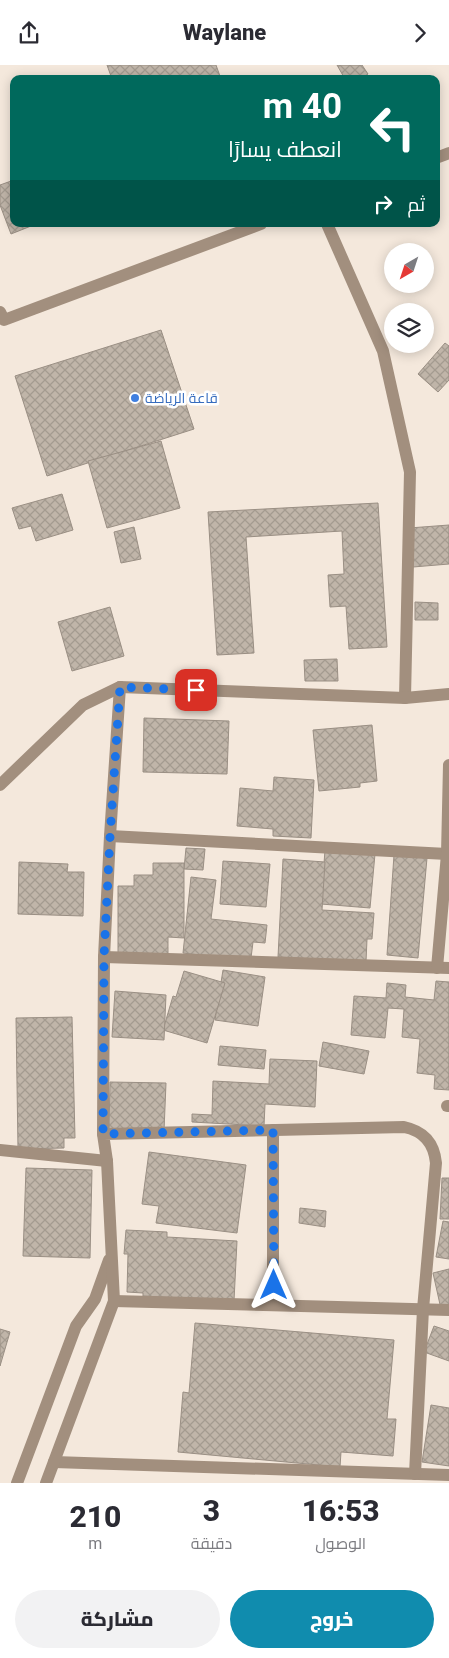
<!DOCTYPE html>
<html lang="ar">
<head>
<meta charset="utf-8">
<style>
	body { margin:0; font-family:Roboto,Cairo,sans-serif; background:#f2f2f3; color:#2b2b33; direction:rtl; height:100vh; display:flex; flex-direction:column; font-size:19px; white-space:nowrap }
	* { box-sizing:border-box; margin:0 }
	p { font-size:16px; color:#7c7c81 }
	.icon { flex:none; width:28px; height:28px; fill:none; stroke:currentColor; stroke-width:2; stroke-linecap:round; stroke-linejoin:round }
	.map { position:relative; height:1418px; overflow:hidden; direction:ltr }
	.sheet { display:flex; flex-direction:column; background:#fff; flex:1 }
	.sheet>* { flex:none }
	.banner { position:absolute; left:10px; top:10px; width:430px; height:152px; border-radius:10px; box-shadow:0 2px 12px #0003; direction:rtl; background:#00695c; color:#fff; overflow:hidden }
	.needle { width:32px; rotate:219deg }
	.tools { position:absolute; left:384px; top:178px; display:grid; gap:10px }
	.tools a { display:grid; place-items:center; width:50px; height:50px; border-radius:50%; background:#fff; box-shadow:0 2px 12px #0003; font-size:25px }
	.pin { position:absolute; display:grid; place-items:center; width:42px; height:42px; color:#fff; margin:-21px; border-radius:10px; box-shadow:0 2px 8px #0006 }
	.me { position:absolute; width:55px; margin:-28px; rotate:0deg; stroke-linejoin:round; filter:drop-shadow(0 0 4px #0008) }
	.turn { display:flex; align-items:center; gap:18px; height:105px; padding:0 15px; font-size:22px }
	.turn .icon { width:65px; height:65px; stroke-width:2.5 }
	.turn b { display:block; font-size:35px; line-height:42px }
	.then { display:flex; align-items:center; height:48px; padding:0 15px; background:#0003; gap:10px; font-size:19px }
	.eta { display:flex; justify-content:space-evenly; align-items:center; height:85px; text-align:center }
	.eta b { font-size:30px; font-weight:800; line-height:35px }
	.cta { display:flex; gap:10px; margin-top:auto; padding:10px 15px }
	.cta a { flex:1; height:58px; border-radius:30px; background:#108cae; color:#fff; font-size:20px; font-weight:800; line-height:58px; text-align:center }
	.cta a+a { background:#f2f2f3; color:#2b2b33 }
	header { display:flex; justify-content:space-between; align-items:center; height:65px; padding:0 15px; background:#fff; font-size:22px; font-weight:800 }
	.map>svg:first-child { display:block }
</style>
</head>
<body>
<header><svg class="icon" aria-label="forward" viewBox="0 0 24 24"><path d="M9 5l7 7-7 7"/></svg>Waylane<svg class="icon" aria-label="share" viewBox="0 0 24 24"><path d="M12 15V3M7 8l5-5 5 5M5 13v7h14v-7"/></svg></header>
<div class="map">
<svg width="449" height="1418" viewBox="0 0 449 1418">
	<defs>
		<pattern id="building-cross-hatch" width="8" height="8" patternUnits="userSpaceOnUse" patternTransform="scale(1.25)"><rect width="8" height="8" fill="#c0b5a9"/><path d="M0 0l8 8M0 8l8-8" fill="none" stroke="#a49b90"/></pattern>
	</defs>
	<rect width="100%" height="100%" fill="#f4e8dc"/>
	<g fill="url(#building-cross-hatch)" stroke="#9a8f84">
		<polygon points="107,0 216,0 221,14 112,14"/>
		<polygon points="337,0 362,0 368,9 360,14 345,14"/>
		<polygon points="14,115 14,159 36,159 11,169 0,140 0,120"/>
		<polygon points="161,265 194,364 47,411 15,311"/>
		<polygon points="445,278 449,281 449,315 438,327 418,309"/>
		<polygon points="161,376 180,443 107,463 88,396"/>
		<polygon points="62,429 73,465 36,476 31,461 19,464 12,443"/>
		<polygon points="378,438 387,582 349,584 346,541 330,542 328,510 344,509 342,466 246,472 254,588 217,590 208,447"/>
		<polygon points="449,460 449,499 413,502 409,463"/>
		<polygon points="134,462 141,494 121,498 114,467"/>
		<polygon points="415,537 438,538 438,555 415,555"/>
		<polygon points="110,542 124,591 72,606 58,557"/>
		<polygon points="337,594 338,616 305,616 304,595"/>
		<polygon points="144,653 229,656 227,709 143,707"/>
		<polygon points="372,660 377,716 360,718 360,722 319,726 313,665"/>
		<polygon points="274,712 314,715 311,773 273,771 273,764 237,761 240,723 273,726"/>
		<polygon points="186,783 205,784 203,805 184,804"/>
		<polygon points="325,785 375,789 370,843 321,839"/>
		<polygon points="394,790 427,793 418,893 387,890"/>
		<polygon points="283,794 325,797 322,845 374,848 372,874 367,874 366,897 278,892"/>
		<polygon points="223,796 270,799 266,842 220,839"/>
		<polygon points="19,797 68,799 67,807 84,807 83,851 18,849"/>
		<polygon points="153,798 184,798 184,873 168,872 168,890 118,889 118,821 134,821 134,810 153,810"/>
		<polygon points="191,812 216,815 211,854 267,860 265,878 253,877 251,893 224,893 183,888"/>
		<polygon points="223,905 265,912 258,961 215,955"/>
		<polygon points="184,906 225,918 207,978 163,965 173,931 176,932"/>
		<polygon points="436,916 449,917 449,1025 434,1024 435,1010 417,1008 420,974 402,972 404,944 388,943 385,973 351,970 354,931 386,933 387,918 406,920 405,932 434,935"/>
		<polygon points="115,926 166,930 164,975 112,972"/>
		<polygon points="72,952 75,1073 64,1073 64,1083 18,1084 16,953"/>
		<polygon points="323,977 369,986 364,1009 319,1001"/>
		<polygon points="220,981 266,985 264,1004 218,1000"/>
		<polygon points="270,994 317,996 315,1042 265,1039 264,1061 192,1057 192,1049 212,1050 213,1016 269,1019"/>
		<polygon points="110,1017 166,1018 164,1066 109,1064"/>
		<polygon points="149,1087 246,1100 237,1168 156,1158 159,1141 142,1139"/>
		<polygon points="26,1103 92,1105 90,1193 23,1191"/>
		<polygon points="442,1113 449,1113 449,1154 440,1154"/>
		<polygon points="300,1143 326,1146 325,1162 299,1158"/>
		<polygon points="443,1156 449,1157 449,1194 436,1192"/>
		<polygon points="126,1165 167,1167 167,1172 237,1176 234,1236 143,1231 143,1228 127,1227 128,1189 124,1189"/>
		<polygon points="449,1204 449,1242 441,1244 433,1208"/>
		<polygon points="195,1258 394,1275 387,1354 396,1354 393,1391 341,1387 340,1402 178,1387 183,1327 189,1328"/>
		<polygon points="434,1261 449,1266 449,1296 424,1287"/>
		<polygon points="0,1264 10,1267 0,1301"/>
		<polygon points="431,1340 449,1343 449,1401 422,1397"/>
	</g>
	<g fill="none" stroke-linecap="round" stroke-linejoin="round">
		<g stroke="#a28f7e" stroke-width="12">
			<polyline points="436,93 449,88"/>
			<polyline points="327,159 383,286 410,407 405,633"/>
			<polyline points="0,247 4,255 261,159"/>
			<polyline points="0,720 83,640 120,622 405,633 449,629"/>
			<polyline points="110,771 447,789"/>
			<polyline points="104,892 449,903"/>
			<polyline points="437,903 447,789 449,700"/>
			<polyline points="447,1041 449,1041"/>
			<polyline points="273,1065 273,1240"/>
			<polyline points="103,1069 104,892 110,771 120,622"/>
			<polyline points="0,1085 107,1096"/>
			<polyline points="114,1236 449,1245"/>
			<polyline points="54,1397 449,1410"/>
			<polyline points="17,1418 76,1261 95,1234 109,1195"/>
			<path d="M46,1418L114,1236L107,1096L103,1069L404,1062C423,1066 434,1077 436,1098L423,1244L415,1409"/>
		</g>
	</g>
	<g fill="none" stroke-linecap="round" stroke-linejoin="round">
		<polyline stroke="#1a73e8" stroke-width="9" stroke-dasharray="0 16.2" points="196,625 120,622 110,772 104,892 103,1069 273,1065 274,1220"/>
	</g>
	<circle fill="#3f7fe0" stroke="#fff" stroke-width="2" cx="135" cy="333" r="5"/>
	<g text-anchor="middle" stroke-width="5" stroke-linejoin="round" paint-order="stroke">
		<g font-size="14" fill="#366cbe" stroke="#fff" text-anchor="start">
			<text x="145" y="338">قاعة الرياضة</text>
		</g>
	</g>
</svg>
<div class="tools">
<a><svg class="needle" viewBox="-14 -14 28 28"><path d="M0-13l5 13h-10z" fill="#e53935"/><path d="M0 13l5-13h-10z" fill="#7c7c81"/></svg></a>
<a><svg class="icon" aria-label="layers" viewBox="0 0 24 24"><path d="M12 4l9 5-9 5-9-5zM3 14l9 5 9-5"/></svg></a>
</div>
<div class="pin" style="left:196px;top:625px;background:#d93025"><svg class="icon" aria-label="arrive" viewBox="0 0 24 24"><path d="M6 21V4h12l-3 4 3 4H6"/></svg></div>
<svg class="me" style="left:274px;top:1220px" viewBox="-20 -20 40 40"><path d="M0-17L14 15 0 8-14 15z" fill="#1a73e8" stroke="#fff" stroke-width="4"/></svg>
<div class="banner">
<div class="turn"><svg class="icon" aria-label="left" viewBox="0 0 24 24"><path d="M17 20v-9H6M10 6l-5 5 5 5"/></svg><div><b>40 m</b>انعطف يسارًا</div></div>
<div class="then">ثم<svg class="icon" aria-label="right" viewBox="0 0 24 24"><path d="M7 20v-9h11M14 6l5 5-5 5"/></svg></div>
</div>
</div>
<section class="sheet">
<div class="eta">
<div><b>16:53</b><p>الوصول</p></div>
<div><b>3</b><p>دقيقة</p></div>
<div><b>210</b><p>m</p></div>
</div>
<div class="cta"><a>خروج</a><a>مشاركة</a></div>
</section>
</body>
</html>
